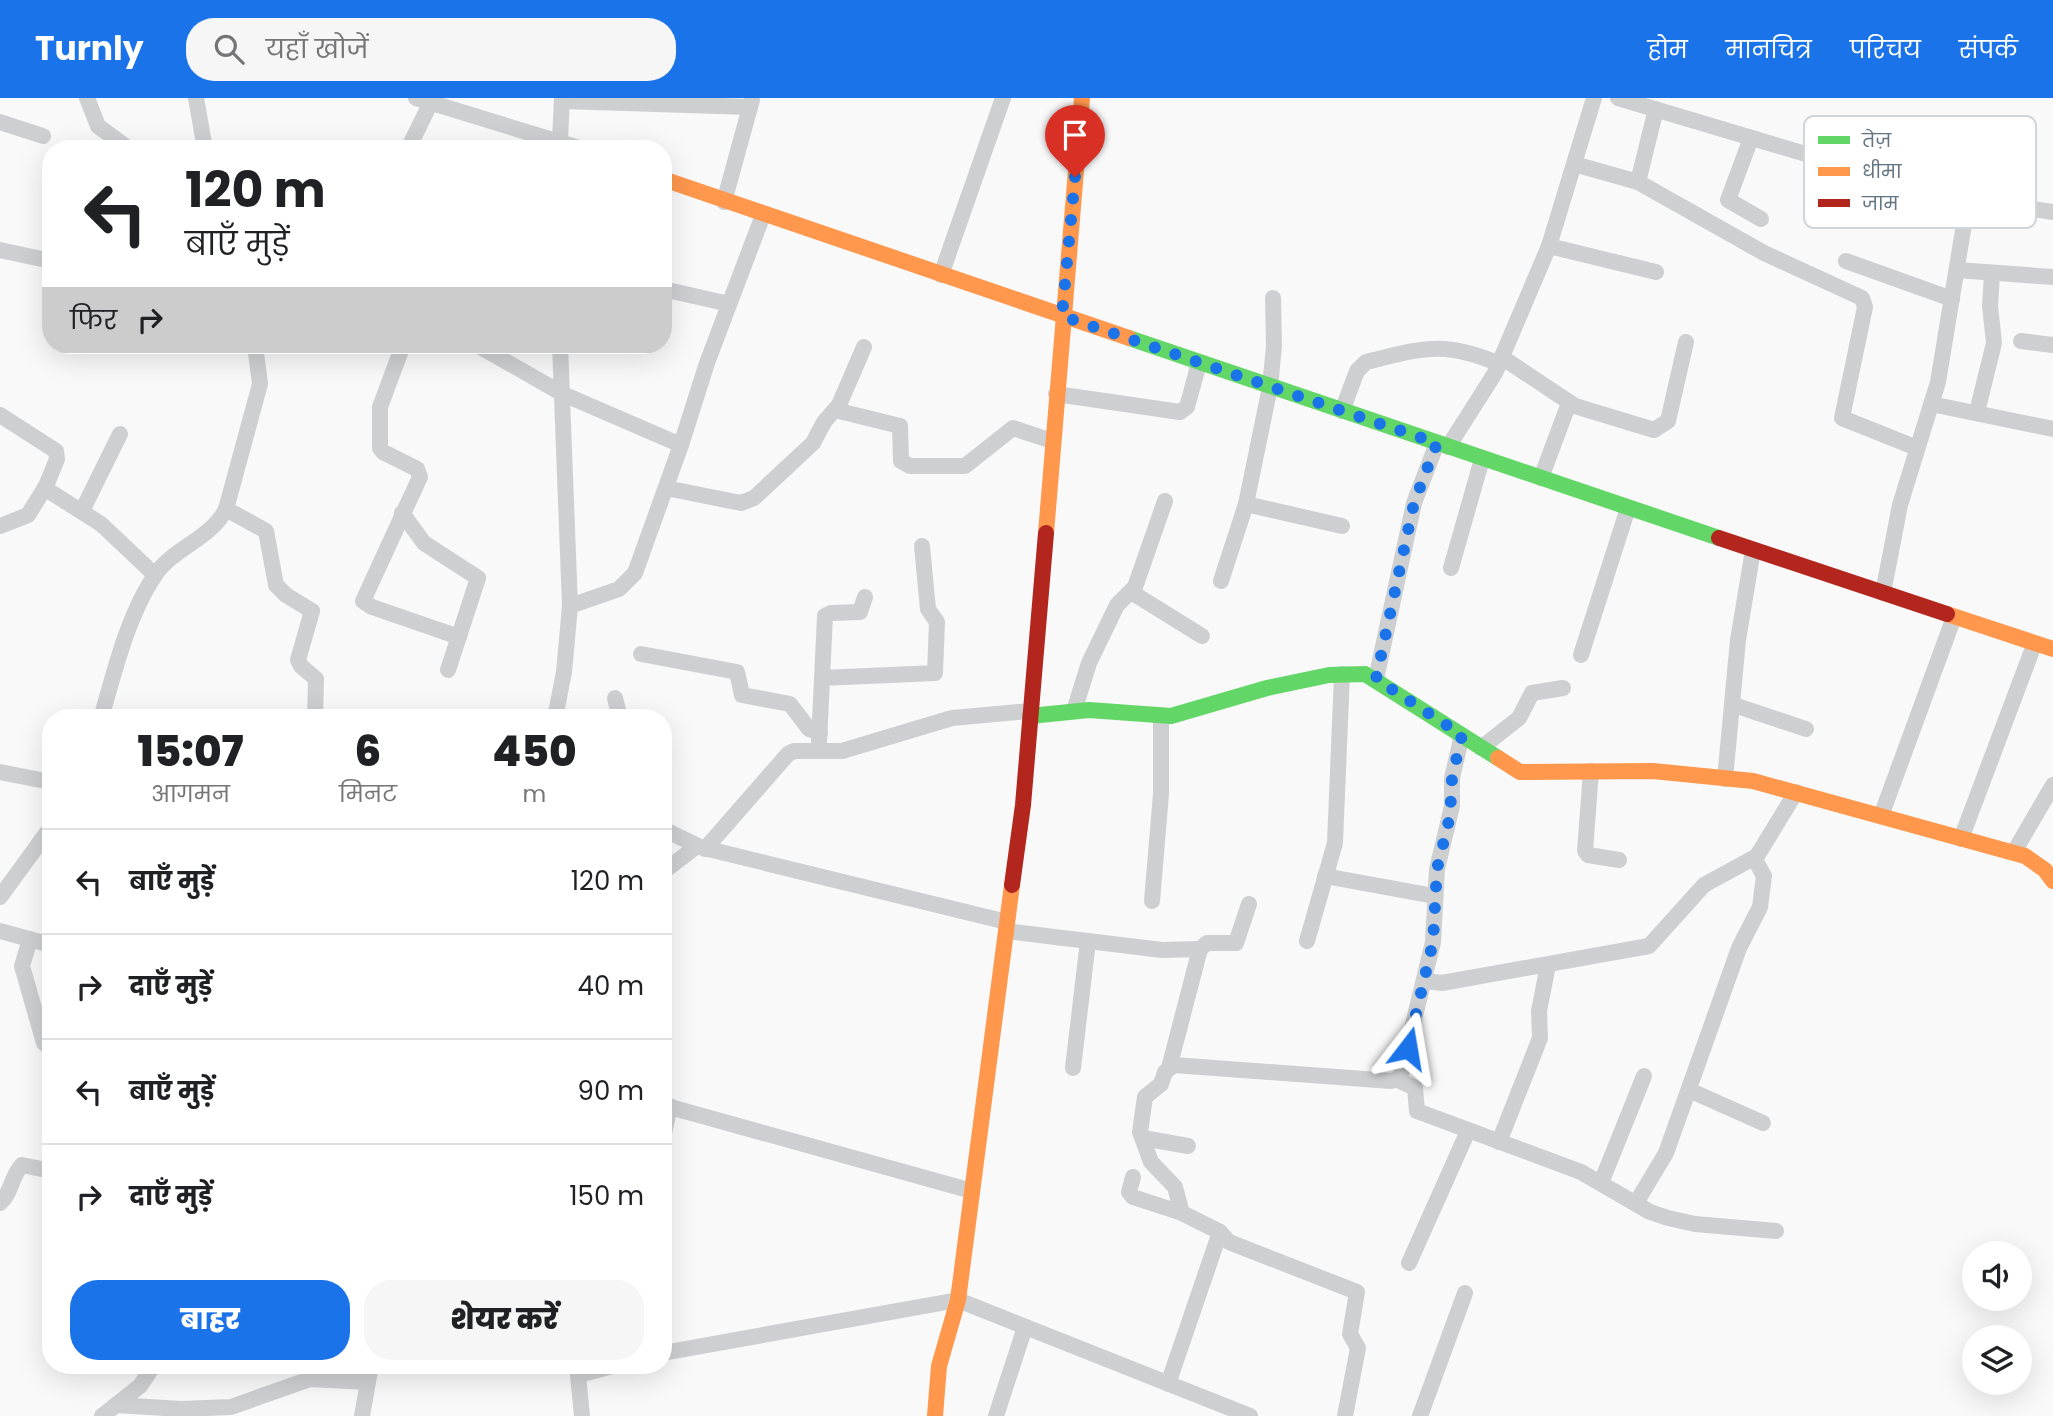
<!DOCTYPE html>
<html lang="hi">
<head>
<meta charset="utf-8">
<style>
	body { margin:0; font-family:Poppins,"Noto Sans Devanagari",sans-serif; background:#f6f6f6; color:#202124; height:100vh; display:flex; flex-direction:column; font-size:26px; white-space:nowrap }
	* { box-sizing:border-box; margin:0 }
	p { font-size:23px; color:#757577 }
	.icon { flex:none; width:38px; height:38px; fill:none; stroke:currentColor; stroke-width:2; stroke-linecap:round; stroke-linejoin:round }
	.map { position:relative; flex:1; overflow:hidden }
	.sheet { position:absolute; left:42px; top:611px; width:630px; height:665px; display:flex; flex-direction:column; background:#fff; border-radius:28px; box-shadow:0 7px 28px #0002 }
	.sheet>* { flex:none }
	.hud { position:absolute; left:42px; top:42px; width:630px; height:214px; border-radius:28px; box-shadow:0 7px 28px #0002; background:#fff; color:#202124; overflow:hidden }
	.controls { position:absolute; left:1962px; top:1143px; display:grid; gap:14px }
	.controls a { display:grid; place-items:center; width:70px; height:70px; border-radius:50%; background:#fff; box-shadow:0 7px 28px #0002; font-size:35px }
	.pin { position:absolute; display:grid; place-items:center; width:60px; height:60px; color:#fff; margin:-72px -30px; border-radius:50% 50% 50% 0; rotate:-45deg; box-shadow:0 0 7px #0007 }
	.pin .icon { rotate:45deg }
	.me { position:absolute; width:77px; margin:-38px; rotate:14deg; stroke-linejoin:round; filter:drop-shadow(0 0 5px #0008) }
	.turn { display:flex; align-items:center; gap:24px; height:147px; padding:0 28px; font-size:32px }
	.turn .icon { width:91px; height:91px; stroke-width:2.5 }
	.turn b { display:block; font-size:49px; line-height:60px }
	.then { display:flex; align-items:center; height:66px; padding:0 28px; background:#0003; gap:14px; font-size:26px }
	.eta { display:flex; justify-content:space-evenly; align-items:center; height:119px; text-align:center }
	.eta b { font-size:42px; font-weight:800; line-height:49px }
	.action { display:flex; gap:14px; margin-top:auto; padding:14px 28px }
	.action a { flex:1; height:80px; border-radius:28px; background:#1a73e8; color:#fff; font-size:28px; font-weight:800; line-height:80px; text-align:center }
	.action a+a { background:#f6f6f6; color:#202124 }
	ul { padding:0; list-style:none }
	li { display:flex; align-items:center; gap:21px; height:105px; padding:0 28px; border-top:2px solid #e0e0e0 }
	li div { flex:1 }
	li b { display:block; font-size:26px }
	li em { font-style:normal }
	header { display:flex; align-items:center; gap:42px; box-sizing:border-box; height:98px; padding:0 35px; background:#1a73e8; color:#fff }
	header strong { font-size:33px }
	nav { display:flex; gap:38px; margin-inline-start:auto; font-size:24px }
	.search { width:490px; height:63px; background:#f6f6f6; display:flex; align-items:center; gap:18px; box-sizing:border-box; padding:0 24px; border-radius:28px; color:#757577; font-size:26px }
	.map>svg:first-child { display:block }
</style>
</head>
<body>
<header>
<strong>Turnly</strong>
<div class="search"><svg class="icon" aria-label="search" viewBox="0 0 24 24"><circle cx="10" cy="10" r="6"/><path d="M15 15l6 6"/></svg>यहाँ खोजें</div>
<nav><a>होम</a><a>मानचित्र</a><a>परिचय</a><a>संपर्क</a></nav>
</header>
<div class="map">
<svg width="2053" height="1318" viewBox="0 0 2053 1318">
	<rect width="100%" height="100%" fill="#f9f9f9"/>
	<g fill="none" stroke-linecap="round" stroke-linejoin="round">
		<g stroke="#cecfd0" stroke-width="16">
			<polyline points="87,0 98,28 129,51"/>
			<polyline points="196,0 205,51"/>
			<polyline points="416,0 582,51"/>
			<polyline points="1618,0 1943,97 2053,114"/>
			<polyline points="562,3 750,9"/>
			<polyline points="1656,11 1638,84 1764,155 1862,200 1865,209 1842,320 1917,350"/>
			<polyline points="0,24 43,38"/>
			<polyline points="1751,40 1728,102 1761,121"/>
			<polyline points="560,42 562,0"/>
			<polyline points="408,51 433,0"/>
			<polyline points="1574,66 1638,84"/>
			<polyline points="724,104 752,2"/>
			<polyline points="1549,148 1656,174"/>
			<polyline points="0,152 51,163"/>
			<polyline points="1846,163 1952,201"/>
			<polyline points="1957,172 2053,179"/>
			<polyline points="941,177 1003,0"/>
			<polyline points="663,191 729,206"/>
			<polyline points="2021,243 2053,247"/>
			<polyline points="403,247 380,309 380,350 383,354 417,371 420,379 363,503 372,509 459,539"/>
			<polyline points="477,247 563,296 681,347"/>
			<polyline points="1503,260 1575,308 1654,332 1668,323 1686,244"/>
			<polyline points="1056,296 1180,314 1187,309 1199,265"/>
			<polyline points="1931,306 2053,331"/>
			<polyline points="835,312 900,328 901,363 910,368 965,368 1013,330 1052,343"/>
			<path d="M1342,313L1357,273L1366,264C1424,250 1443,242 1500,266"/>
			<polyline points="1977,314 1994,245 1990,208 1992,176"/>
			<polyline points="0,317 56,353 57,361 46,388 49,393 101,426 155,477"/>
			<polyline points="1448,349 1495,275 1549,148 1594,0"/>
			<polyline points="1541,380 1569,305"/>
			<polyline points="666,390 741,405 754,400 813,345 824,324 839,307 864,249"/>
			<polyline points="1246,406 1342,428"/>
			<polyline points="226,411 266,433 276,487 286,497 312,513 298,562 301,568 316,581 315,620"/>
			<polyline points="82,413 120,336"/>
			<polyline points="402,415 424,445 478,480 448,572"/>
			<polyline points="0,428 28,417 46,388"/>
			<polyline points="1451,470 1482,361"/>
			<polyline points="1221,483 1246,406 1270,289 1274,248 1273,200"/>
			<polyline points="1131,494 1202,538"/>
			<polyline points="1883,495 1900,407 1938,284 1968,102"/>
			<polyline points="570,508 619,491 635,475 681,347 707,265 763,117"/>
			<polyline points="641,556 737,574 742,597 790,606 809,631 820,635"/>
			<polyline points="1581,557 1628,410"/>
			<polyline points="822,580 935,575 937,524 928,511 922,448"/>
			<polyline points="1376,581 1414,405 1437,345"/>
			<polyline points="615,600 620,620"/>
			<polyline points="1734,607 1806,631"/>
			<polyline points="1074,613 1089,565 1117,507 1135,489 1165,403"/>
			<path d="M101,620C115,572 127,519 155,477C173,450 211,441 226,411L260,286L255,247"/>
			<polyline points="555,620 564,574 570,508 560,247"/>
			<polyline points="819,644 825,518 831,515 860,514 865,499"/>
			<polyline points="1481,650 1519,620 1532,595 1563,590"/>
			<polyline points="1591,673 1585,753 1588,757 1619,762"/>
			<polyline points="0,674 51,684"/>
			<polyline points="1725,681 1738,542 1753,452"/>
			<polyline points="1881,718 1954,519"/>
			<polyline points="663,731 700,749 1007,824"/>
			<polyline points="1961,741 2034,547"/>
			<polyline points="705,751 788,656 794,653 842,653 952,620 1030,613"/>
			<polyline points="2014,754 2053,687"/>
			<polyline points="663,774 697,748"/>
			<polyline points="1325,778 1434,798"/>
			<polyline points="0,799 51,729"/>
			<polyline points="1152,803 1161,696 1161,618"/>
			<polyline points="0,833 51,847"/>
			<polyline points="1006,833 1162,852 1200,851"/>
			<polyline points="30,841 22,868 44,945 51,951"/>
			<polyline points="1307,843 1335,745 1342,576"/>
			<polyline points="1426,883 1442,885 1649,848 1704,787 1757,758 1796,694"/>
			<polyline points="1073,970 1088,843"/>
			<polyline points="1169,970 1200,851 1207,845 1236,845 1249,806"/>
			<polyline points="1398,982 1415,990 1417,1013 1581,1074 1650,1114 1668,1120 1695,1126 1776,1133"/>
			<polyline points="1689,992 1763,1025"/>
			<polyline points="663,1007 972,1093"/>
			<polyline points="663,1040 670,1008"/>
			<polyline points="1143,1040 1188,1048"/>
			<polyline points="1499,1044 1540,940 1539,913 1548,867"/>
			<polyline points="1133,1079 1129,1094 1133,1099 1182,1115"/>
			<polyline points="1601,1085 1644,978"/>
			<path d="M0,1105C12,1095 11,1078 22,1067L51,1073"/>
			<polyline points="1636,1105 1666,1055 1739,850 1760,809 1764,778 1754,760"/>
			<polyline points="1409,1165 1468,1033"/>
			<polyline points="663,1255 958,1202 1250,1318"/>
			<polyline points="577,1267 582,1318"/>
			<polyline points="579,1277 616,1267"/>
			<polyline points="1168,1286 1220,1134"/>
			<polyline points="116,1307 181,1311 231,1309 310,1281 367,1284"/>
			<polyline points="102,1318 140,1288 154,1267"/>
			<polyline points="362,1318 371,1267"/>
			<polyline points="996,1318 1025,1229"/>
			<polyline points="1345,1318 1358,1250 1350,1236 1357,1194 1229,1144 1220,1134 1182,1115 1175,1089 1151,1064 1140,1034 1145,999 1161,986 1165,974 1174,967 1391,983 1400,980 1433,844 1437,771 1452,708 1452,680 1462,637"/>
			<polyline points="1420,1318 1465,1195"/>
		</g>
		<g stroke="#63d668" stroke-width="16">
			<polyline points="1129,240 1719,440"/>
			<polyline points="1030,618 1089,612 1171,618 1267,590 1329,577 1365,576 1498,660"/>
		</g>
		<g stroke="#ff974d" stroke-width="16">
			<polyline points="663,81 1129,240"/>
			<polyline points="1046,435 1082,0"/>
			<polyline points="1947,516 2053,551"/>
			<polyline points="1498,660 1520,674 1653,673 1753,683 2025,758 2045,772 2053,783"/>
			<polyline points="935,1318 939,1268 958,1202 1012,787"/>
		</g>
		<g stroke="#b3261e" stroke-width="16">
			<polyline points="1719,440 1947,516"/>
			<polyline points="1012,787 1023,707 1046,435"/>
		</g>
	</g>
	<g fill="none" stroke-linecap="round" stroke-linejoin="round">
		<polyline stroke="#1a73e8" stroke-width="12" stroke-dasharray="0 21.6" points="1075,79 1062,218 1437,345 1414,405 1376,581 1462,637 1452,680 1450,718 1437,771 1433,844 1408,950"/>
	</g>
	<rect x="1804" y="18" width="232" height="112" rx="10" fill="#fff" stroke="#d1d6da" stroke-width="2"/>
	<rect x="1818" y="38" width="32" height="8" fill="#63d668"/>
	<rect x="1818" y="69" width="32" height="9" fill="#ff974d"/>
	<rect x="1818" y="101" width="32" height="8" fill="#b3261e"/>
	<g font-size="19" fill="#657683">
		<text x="1862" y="49">तेज़</text>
		<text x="1862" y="80">धीमा</text>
		<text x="1862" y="112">जाम</text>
	</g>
</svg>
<div class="controls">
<a><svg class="icon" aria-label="sound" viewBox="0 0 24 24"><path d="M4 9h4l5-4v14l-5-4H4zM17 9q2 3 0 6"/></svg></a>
<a><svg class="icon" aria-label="layers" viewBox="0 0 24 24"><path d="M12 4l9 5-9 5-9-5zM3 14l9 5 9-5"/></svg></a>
</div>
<div class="pin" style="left:1075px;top:79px;background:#d93025"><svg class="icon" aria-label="arrive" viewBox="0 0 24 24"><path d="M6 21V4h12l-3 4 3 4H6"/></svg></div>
<svg class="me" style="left:1408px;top:950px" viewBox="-20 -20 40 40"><path d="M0-17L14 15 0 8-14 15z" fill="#1a73e8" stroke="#fff" stroke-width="4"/></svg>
<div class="hud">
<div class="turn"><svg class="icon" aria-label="left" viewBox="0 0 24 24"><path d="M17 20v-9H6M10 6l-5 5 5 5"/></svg><div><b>120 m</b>बाएँ मुड़ें</div></div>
<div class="then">फिर<svg class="icon" aria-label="right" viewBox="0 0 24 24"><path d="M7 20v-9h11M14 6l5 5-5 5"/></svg></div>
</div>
<section class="sheet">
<div class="eta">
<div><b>15:07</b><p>आगमन</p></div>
<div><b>6</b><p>मिनट</p></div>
<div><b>450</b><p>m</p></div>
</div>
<ul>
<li><svg class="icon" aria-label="left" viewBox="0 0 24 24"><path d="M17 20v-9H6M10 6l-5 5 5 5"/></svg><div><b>बाएँ मुड़ें</b></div><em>120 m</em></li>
<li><svg class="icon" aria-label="right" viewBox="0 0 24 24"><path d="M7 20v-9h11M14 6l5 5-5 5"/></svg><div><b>दाएँ मुड़ें</b></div><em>40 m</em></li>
<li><svg class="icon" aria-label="left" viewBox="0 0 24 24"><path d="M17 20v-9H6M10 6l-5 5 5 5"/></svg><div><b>बाएँ मुड़ें</b></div><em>90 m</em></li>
<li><svg class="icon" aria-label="right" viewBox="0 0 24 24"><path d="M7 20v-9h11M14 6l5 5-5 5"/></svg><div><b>दाएँ मुड़ें</b></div><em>150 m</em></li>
</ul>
<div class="action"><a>बाहर</a><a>शेयर करें</a></div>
</section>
</div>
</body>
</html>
